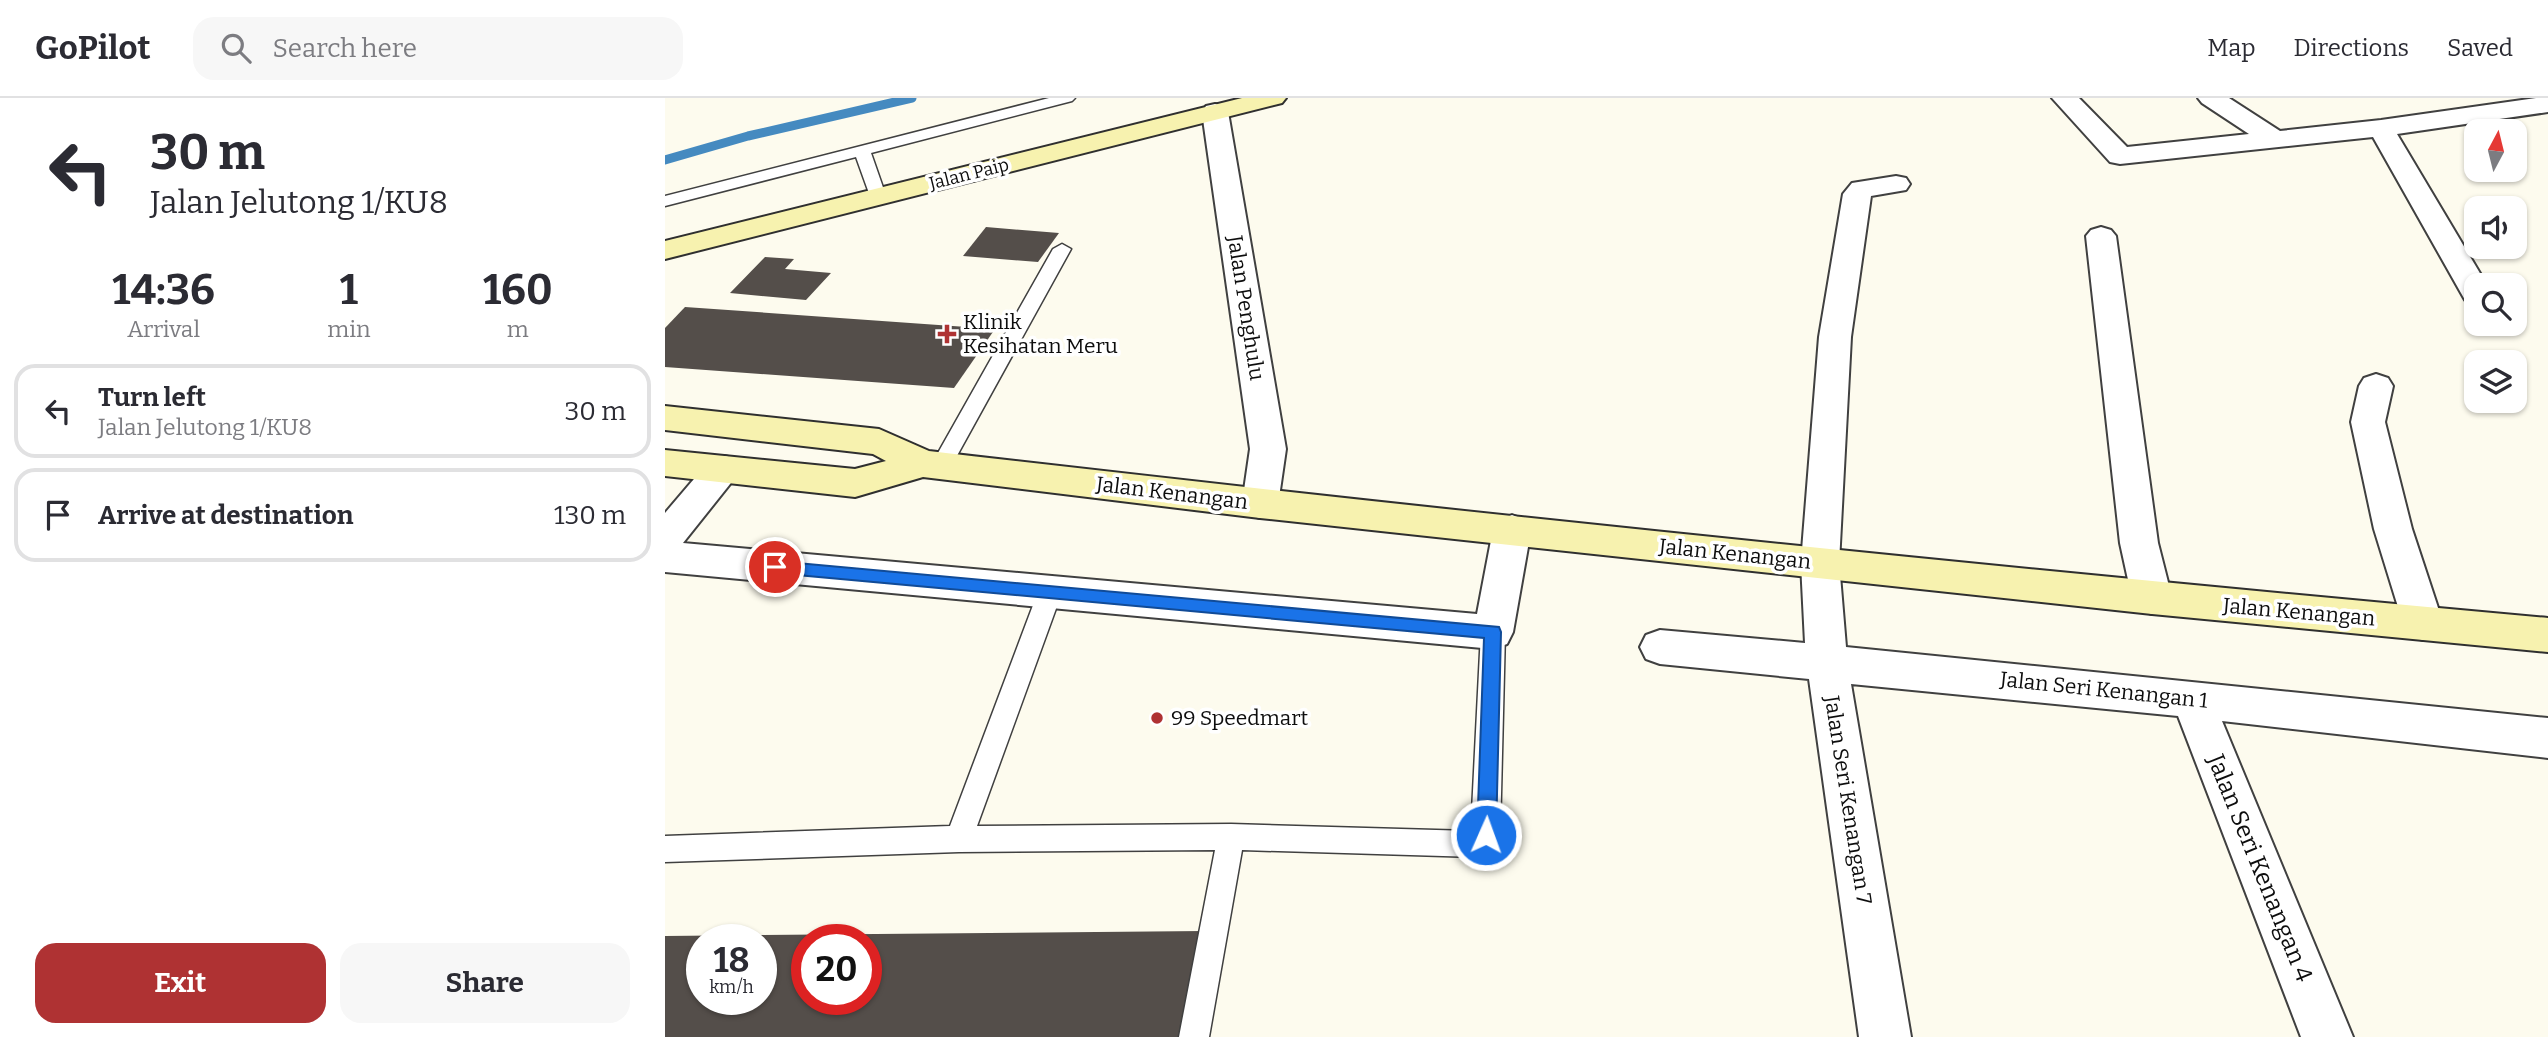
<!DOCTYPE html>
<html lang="en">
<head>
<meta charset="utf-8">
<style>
	body { margin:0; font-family:Bitter,serif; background:#f7f7f7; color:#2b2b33; height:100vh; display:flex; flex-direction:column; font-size:26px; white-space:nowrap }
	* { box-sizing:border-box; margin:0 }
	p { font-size:23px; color:#7c7c81 }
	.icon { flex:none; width:38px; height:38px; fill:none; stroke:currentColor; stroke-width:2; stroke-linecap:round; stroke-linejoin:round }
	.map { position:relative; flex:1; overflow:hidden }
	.drawer { display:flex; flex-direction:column; background:#fff; width:665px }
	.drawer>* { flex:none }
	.hud { background:#fff; color:#2b2b33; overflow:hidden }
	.needle { width:46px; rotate:7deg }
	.controls { position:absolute; left:1799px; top:21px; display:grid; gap:14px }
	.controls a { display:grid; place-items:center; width:63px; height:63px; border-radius:14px; background:#fff; box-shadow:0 2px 5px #0004; font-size:35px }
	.speed { position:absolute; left:21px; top:826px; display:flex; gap:14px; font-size:35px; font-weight:700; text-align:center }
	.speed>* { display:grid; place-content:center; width:91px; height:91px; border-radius:50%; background:#fff; box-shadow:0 2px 5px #0004; line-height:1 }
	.speed small { font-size:18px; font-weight:400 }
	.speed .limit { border:10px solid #d22; background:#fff; color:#111 }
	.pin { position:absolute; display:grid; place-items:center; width:60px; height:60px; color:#fff; margin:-30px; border:4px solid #fff; border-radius:50%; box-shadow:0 2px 7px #0007 }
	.me { position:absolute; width:77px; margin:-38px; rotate:2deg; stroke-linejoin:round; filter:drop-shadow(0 0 5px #0008) }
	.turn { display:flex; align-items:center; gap:24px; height:147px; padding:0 35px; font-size:32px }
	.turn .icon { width:91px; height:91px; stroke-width:2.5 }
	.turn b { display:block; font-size:49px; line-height:60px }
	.eta { display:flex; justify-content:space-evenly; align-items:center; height:119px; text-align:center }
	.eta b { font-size:42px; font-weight:700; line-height:49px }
	.primary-button { display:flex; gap:14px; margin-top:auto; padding:14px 35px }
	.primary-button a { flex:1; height:80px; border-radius:21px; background:#af3233; color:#fff; font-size:28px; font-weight:700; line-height:80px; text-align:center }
	.primary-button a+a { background:#f7f7f7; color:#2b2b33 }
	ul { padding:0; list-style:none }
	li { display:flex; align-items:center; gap:21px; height:94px; margin:0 14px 10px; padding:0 21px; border:4px solid #e1e1e2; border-radius:21px }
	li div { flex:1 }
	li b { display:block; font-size:26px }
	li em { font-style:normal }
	header { display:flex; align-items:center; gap:42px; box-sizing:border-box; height:98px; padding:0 35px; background:#fff; border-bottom:2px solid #e1e1e2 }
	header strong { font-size:33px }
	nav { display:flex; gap:38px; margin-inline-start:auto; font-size:24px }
	.search { width:490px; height:63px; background:#f7f7f7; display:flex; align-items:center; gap:18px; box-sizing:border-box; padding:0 24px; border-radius:21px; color:#7c7c81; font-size:26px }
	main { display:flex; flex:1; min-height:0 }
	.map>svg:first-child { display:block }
</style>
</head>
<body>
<header>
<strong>GoPilot</strong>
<div class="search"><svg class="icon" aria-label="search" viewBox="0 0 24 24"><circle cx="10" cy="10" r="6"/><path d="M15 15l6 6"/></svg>Search here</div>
<nav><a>Map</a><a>Directions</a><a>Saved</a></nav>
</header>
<main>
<section class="drawer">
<div class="hud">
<div class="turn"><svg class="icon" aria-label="left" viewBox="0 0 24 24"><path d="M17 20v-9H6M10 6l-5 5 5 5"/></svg><div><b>30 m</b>Jalan Jelutong 1/KU8</div></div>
</div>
<div class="eta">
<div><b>14:36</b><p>Arrival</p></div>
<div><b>1</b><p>min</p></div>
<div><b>160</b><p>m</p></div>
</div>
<ul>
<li><svg class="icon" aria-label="left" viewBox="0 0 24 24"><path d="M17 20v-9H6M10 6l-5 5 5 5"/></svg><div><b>Turn left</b><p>Jalan Jelutong 1/KU8</p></div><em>30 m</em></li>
<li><svg class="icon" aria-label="arrive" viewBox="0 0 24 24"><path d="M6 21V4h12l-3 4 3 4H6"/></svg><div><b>Arrive at destination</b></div><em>130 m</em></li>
</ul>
<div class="primary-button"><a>Exit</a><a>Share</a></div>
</section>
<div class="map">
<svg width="1883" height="939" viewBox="0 0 1883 939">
	<rect width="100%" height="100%" fill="#fdfbee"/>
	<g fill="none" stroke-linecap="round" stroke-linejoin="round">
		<polyline stroke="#458ac0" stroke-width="9" points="0,62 83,38 247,0"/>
	</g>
	<g fill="#544e4a" fill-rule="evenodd">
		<polygon points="321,129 394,135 373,164 298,158"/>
		<polygon points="100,159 129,161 120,171 166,175 141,202 65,195"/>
		<polygon points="20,209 330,231 289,290 0,269 0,230"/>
		<path d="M539,833L517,939H0V838ZM37,842H96V901H37ZM142,842H201V901H142Z"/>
	</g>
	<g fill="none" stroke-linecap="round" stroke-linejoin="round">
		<g stroke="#404040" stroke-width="3">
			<g id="lane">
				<polygon points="384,0 410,0 407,3 206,55 221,98 219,102 213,103 205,98 191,59 0,108 0,98"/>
				<polygon points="397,146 406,151 283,374 276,376 269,374 265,368 269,362 388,151"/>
				<polygon points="385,484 393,487 397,494 312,728 566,726 806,733 816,534 820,527 828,524 836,527 840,534 835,737 831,746 811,759 577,752 544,939 514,939 550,752 294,754 0,764 0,738 285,728 373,494 377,487"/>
			</g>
		</g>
		<g stroke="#404040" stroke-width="4">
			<g id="street">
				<polygon points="1387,0 1414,0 1462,49 1584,36 1537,5 1533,0 1564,0 1615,33 1716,22 1871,0 1883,0 1883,14 1732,36 1822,187 1811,187 1811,205 1800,202 1796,195 1708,39 1455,66 1445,64"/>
				<polygon points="550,6 559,8 563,14 621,351 613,406 608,416 595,420 582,416 577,406 585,351 537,14 541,8"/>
				<polygon points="1231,78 1241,80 1245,86 1241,92 1206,98 1186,239 1174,465 1181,549 1883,620 1883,660 1557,623 1688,939 1636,939 1513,618 1186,586 1246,939 1194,939 1144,581 995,566 981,561 975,549 981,537 995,532 1140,545 1136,465 1154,239 1178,96 1187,85"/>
				<polygon points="1436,129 1446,132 1451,138 1493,445 1507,500 1501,511 1487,516 1473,511 1467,500 1455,445 1421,138 1426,132"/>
				<polygon points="1711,276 1723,280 1728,288 1720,324 1747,431 1778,525 1772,537 1758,542 1744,537 1738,525 1709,431 1686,324 1694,288 1699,280"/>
				<polygon points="59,358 72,361 77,371 18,445 812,516 828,432 834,422 847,417 860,422 866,432 848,534 842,546 828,551 0,474 0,415 46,361"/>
			</g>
		</g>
		<g stroke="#2f2f2f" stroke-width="4">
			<g id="secondary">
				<polygon points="577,0 621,0 617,5 0,161 0,143"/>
				<path d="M0,308L214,331L264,353C803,416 1343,471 1883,520V554L1487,516L595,420L258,379L190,399L0,378V352L190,371L221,363L208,356L0,332Z"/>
			</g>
		</g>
		<use href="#lane" fill="#fff" fill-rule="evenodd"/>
		<use href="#street" fill="#fff" fill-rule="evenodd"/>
		<use href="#secondary" fill="#f7f2af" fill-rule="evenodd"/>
	</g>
	<polygon fill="#1a73e8" stroke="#114b97" stroke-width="2" points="110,463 834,529 836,534 831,737 828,743 821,746 815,743 812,737 819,540 110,475 102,469"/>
	<g fill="#af3233" stroke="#fff" stroke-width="2.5">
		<path d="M278.5 225.5h7v7h7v7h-7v7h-7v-7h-7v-7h7z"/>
		<circle cx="492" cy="620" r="7"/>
	</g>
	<g text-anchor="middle" stroke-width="7" stroke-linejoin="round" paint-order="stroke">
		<g font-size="18" fill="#0d0d0d" stroke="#fff">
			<text transform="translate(304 76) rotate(-14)" y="6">Jalan Paip</text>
		</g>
		<g font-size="21" fill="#0d0d0d" stroke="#fff">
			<text transform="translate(581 210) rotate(81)" y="7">Jalan Penghulu</text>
			<text transform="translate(507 395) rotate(7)" y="7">Jalan Kenangan</text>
			<text transform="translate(1070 456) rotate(6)" y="7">Jalan Kenangan</text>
			<text transform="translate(1634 514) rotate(5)" y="7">Jalan Kenangan</text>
			<text transform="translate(1439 592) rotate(6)" y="7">Jalan Seri Kenangan 1</text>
			<text transform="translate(1183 702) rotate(81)" y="7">Jalan Seri Kenangan 7</text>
		</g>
		<g font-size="21" fill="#0d0d0d" stroke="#fff" text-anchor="start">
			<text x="298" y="231">Klinik<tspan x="298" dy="24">Kesihatan Meru</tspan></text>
			<text x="506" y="627">99 Speedmart</text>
		</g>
		<g font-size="24" fill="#0d0d0d" stroke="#fff">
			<text transform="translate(1595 770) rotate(68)" y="8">Jalan Seri Kenangan 4</text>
		</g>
	</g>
</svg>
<div class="controls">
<a><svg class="needle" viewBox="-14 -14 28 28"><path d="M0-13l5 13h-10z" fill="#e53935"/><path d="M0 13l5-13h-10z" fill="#7c7c81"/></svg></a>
<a><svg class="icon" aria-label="sound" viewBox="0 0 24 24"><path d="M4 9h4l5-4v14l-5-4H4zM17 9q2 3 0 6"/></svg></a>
<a><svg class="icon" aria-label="search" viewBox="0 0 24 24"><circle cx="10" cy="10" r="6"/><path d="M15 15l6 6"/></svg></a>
<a><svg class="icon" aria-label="layers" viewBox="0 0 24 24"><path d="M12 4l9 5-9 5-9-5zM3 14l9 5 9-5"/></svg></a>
</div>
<div class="speed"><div>18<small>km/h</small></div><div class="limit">20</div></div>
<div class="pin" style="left:110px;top:469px;background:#d93025"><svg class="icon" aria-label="arrive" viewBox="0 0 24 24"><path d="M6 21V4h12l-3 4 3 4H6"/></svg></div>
<svg class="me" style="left:821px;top:737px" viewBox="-20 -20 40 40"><circle r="17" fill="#1a73e8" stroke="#fff" stroke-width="3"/><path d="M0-11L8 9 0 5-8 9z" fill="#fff"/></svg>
</div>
</main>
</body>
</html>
